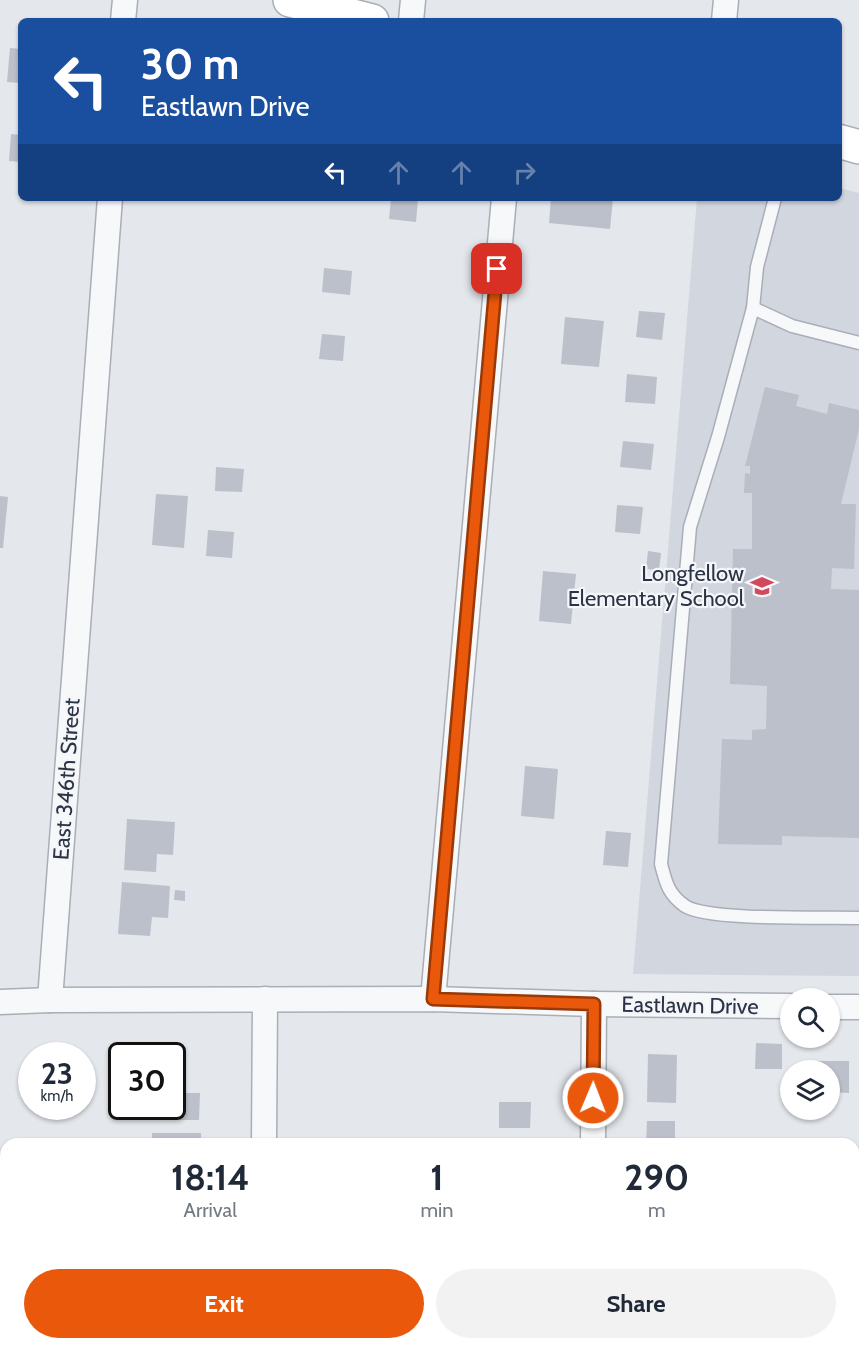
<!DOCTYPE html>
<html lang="en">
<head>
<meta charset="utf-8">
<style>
	body { margin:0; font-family:Cabin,sans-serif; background:#f2f2f3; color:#1f2937; height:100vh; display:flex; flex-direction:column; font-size:22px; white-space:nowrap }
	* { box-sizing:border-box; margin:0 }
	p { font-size:20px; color:#747a83 }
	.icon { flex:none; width:33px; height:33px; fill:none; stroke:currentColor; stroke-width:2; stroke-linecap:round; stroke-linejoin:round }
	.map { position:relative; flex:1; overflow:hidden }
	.panel { position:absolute; left:0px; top:1138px; width:860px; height:212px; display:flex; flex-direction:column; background:#fff; border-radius:18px 18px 0 0; box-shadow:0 2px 4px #0004 }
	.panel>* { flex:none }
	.top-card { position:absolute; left:18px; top:18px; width:824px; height:183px; border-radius:9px; box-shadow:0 2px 4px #0004; background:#1a4fa0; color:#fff; overflow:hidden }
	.controls { position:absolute; left:780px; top:988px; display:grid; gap:12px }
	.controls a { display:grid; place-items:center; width:60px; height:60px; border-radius:50%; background:#fff; box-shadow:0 2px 4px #0004; font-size:30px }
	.speed { position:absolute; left:18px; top:1042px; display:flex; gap:12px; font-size:30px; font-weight:700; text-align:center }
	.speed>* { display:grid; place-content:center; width:78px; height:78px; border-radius:50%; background:#fff; box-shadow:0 2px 4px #0004; line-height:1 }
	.speed small { font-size:15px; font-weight:400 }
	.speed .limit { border:3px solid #111; border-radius:9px; background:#fff; color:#111 }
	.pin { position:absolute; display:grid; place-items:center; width:51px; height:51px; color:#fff; margin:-26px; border-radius:12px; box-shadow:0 3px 9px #0006 }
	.me { position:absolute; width:66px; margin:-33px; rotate:1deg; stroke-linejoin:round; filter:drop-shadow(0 0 4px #0008) }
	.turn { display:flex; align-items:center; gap:21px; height:126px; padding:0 24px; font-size:27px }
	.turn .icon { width:78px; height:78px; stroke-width:2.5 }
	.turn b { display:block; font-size:42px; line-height:51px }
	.lanes { display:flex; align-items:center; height:57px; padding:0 24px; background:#0003; justify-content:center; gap:30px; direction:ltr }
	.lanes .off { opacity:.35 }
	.eta { display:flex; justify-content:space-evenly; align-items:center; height:102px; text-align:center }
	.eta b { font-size:36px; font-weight:700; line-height:42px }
	.button { display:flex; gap:12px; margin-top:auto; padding:12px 24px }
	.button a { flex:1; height:69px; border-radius:36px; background:#ea580c; color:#fff; font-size:24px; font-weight:700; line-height:69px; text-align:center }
	.button a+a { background:#f2f2f3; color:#1f2937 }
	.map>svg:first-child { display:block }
</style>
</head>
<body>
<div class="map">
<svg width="859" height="1349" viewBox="0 0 859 1349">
	<rect width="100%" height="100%" fill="#e4e7ec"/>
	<polygon fill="#d2d6de" points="839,188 859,193 859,976 633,974 697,198 838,198"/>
	<g fill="#bbc0ca">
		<polygon points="10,48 21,49 21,83 7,82"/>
		<polygon points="11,134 21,135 21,162 9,161"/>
		<polygon points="391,198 418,198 416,222 389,219"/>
		<polygon points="551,198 613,198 610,229 549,223"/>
		<polygon points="324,268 352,271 350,295 322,292"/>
		<polygon points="639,311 665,313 662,340 636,337"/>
		<polygon points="565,317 604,321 599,367 561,364"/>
		<polygon points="322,334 345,336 343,361 319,359"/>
		<polygon points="627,374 657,377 655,404 625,402"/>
		<polygon points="765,387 799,395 796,406 827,414 829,403 859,410 859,429 841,504 856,504 854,569 832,568 831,589 859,590 859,838 782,836 782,845 718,844 722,739 752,740 752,730 766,729 767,686 730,684 733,549 752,549 752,493 744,493 745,473 750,474 750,466 745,466"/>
		<polygon points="623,441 654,444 651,470 620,467"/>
		<polygon points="216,467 244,469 242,492 215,491"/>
		<polygon points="156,494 188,496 184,548 152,545"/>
		<polygon points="0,496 8,497 3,548 0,548"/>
		<polygon points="617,505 643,507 640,534 615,532"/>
		<polygon points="208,530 234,532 232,558 206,556"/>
		<polygon points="648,551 661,553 659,570 646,569"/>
		<polygon points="543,571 576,574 571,624 539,621"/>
		<polygon points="525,766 558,769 554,819 521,816"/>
		<polygon points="127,819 175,822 173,855 157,854 156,872 124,870"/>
		<polygon points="606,831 631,833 628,867 603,865"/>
		<polygon points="122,882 170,886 168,918 152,917 150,936 118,934"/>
		<polygon points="175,890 185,891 185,901 174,900"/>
		<polygon points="756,1043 782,1044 782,1069 755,1069"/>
		<polygon points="648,1054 677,1055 676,1103 647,1102"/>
		<polygon points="805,1061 849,1061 849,1093 830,1092 830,1071 805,1071"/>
		<polygon points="172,1093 200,1093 199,1120 171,1120"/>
		<polygon points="499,1102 531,1102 530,1128 499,1128"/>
		<polygon points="647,1121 675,1121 675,1144 646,1144"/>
		<rect x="152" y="1133" width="49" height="11"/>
		<polygon points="500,1138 533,1139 533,1144 500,1144"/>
	</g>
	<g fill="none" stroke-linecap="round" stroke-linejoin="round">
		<g stroke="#a9aeb7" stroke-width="15">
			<g id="lane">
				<path d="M775,198L757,267L753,308L718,437L690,527L661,864C666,883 668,894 685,906C708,921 825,917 859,918"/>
				<polyline points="753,308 792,326 859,343"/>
			</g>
		</g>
		<g stroke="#a9aeb7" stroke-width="27">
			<g id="street">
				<polyline points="123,21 125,0"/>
				<polyline points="411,21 413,0"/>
				<polyline points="724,21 726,0"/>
				<polyline points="433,999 504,198"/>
				<polyline points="50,1000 110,198"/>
				<polyline points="0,1002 50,1000 433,999 594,1004 790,1006"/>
				<polyline points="830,1007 859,1007"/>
				<polyline points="264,1144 265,999"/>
				<polyline points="593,1144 594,1004"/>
				<polyline points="264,1349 264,1344"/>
				<polyline points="591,1349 591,1344"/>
			</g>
		</g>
		<g stroke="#a9aeb7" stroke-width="36">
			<g id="secondary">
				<polyline points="290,0 372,21"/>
				<polyline points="838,141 859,147"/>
			</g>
		</g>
		<use href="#lane" stroke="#f7f8fa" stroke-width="12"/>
		<use href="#street" stroke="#f7f8fa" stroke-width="24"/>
		<use href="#secondary" stroke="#fff" stroke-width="33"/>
	</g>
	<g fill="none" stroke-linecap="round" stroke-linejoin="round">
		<g stroke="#983908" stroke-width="15">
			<polyline id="route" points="497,269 433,999 594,1004 593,1098"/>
		</g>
		<use href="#route" stroke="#ea580c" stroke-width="10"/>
	</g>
	<defs>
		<g id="school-bare" transform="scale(1.8)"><path d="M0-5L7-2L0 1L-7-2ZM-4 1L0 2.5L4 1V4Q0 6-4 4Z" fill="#d1495b" stroke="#f4f6f9" stroke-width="2.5" paint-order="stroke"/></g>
	</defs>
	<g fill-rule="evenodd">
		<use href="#school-bare" x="762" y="586"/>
	</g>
	<g text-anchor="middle" stroke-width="4.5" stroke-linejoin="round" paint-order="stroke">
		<g font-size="22" fill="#2b3445" stroke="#f4f6f9" text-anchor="end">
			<text x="744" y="581">Longfellow<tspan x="744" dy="25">Elementary School</tspan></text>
		</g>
		<g font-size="22" fill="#2b3445" stroke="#f4f6f9">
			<text transform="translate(66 779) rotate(-86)" y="8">East 346th Street</text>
			<text transform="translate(690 1005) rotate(1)" y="8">Eastlawn Drive</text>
		</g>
	</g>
</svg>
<div class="controls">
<a><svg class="icon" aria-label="search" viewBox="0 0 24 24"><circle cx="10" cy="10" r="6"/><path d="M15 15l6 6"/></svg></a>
<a><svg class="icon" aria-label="layers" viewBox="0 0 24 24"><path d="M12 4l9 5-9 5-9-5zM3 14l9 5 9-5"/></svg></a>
</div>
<div class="speed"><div>23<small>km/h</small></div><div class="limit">30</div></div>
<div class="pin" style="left:497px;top:269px;background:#d93025"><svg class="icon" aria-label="arrive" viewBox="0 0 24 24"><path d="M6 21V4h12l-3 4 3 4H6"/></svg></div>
<svg class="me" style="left:593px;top:1098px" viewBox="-20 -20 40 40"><circle r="17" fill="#ea580c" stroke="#fff" stroke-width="3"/><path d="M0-11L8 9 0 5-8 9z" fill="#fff"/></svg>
<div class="top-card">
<div class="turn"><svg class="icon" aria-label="left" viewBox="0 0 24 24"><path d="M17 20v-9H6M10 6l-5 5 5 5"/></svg><div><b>30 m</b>Eastlawn Drive</div></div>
<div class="lanes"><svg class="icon" aria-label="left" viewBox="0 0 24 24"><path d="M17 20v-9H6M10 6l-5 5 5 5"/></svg><svg class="icon off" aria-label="ahead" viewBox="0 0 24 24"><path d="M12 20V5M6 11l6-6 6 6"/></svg><svg class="icon off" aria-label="ahead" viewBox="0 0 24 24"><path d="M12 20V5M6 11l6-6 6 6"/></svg><svg class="icon off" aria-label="right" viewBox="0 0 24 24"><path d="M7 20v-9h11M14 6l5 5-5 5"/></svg></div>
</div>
<section class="panel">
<div class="eta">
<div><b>18:14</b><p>Arrival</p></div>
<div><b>1</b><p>min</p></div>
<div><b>290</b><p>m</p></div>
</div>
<div class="button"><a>Exit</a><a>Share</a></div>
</section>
</div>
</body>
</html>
